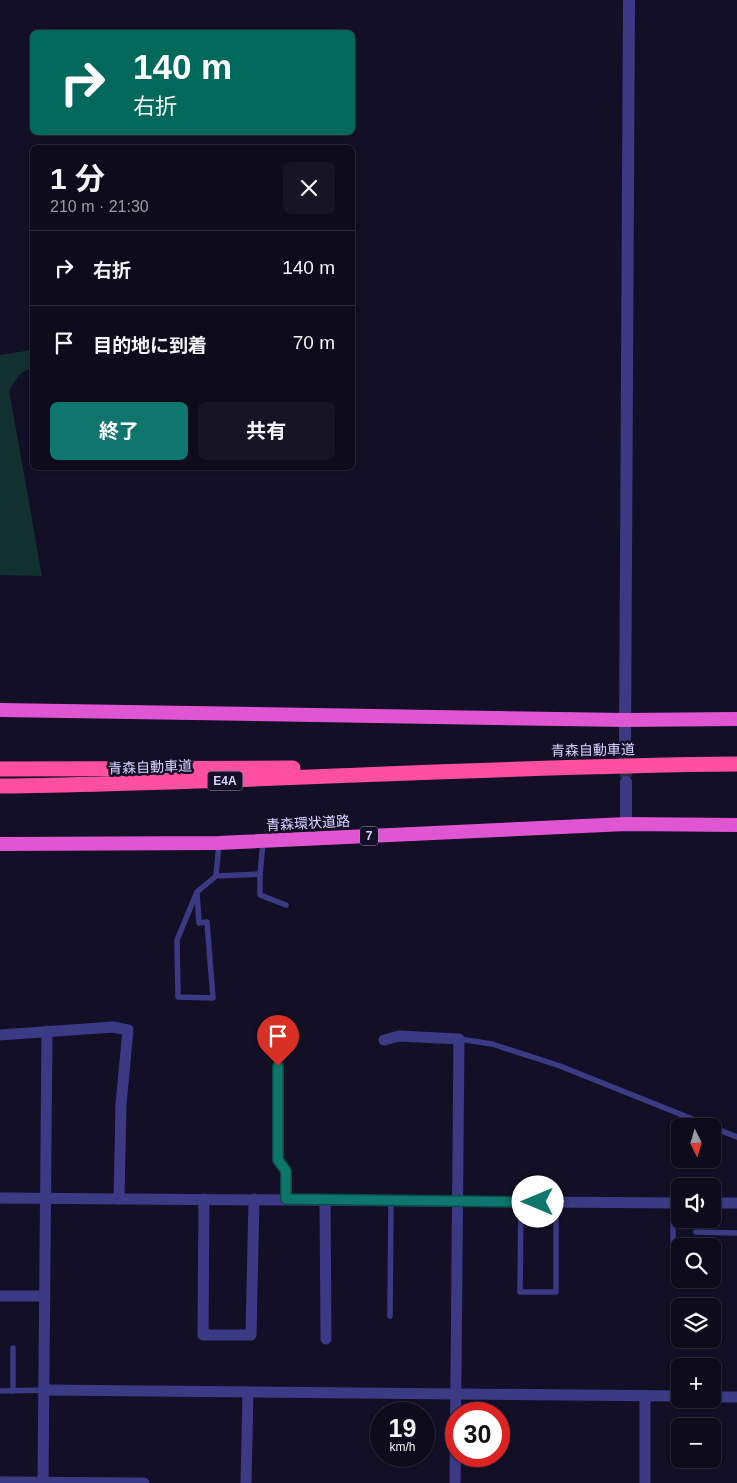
<!DOCTYPE html>
<html lang="ja">
<head>
<meta charset="utf-8">
<style>
	body { margin:0; font-family:Arial,"Noto Sans JP",sans-serif; background:#171425; color:#f1f3f6; height:100vh; display:flex; flex-direction:column; font-size:19px; white-space:nowrap }
	* { box-sizing:border-box; margin:0 }
	p { font-size:16px; color:#9b9ba3 }
	.icon { flex:none; width:28px; height:28px; fill:none; stroke:currentColor; stroke-width:2; stroke-linecap:round; stroke-linejoin:round }
	.map { position:relative; flex:1; overflow:hidden }
	.panel { position:absolute; left:30px; top:145px; width:325px; height:325px; display:flex; flex-direction:column; background:#0e0b1c; border-radius:8px; box-shadow:0 1px 4px #0004,0 0 0 1px #2e2b3b }
	.panel>* { flex:none }
	.guide { position:absolute; left:30px; top:30px; width:325px; height:105px; border-radius:8px; box-shadow:0 1px 4px #0004,0 0 0 1px #2e2b3b; background:#00695c; color:#fff; overflow:hidden }
	.needle { width:32px; rotate:175deg }
	.buttons { position:absolute; left:671px; top:1118px; display:grid; gap:10px }
	.buttons a { display:grid; place-items:center; width:50px; height:50px; border-radius:8px; background:#0e0b1c; box-shadow:0 1px 4px #0004,0 0 0 1px #2e2b3b; font-size:25px }
	.speed { position:absolute; left:370px; top:1402px; display:flex; gap:10px; font-size:25px; font-weight:700; text-align:center }
	.speed>* { display:grid; place-content:center; width:65px; height:65px; border-radius:50%; background:#0e0b1c; box-shadow:0 1px 4px #0004,0 0 0 1px #2e2b3b; line-height:1 }
	.speed small { font-size:12px; font-weight:400 }
	.speed .limit { border:8px solid #d22; background:#fff; color:#111 }
	.pin { position:absolute; display:grid; place-items:center; width:42px; height:42px; color:#fff; margin:-51px -21px; border-radius:50% 50% 50% 0; rotate:-45deg; box-shadow:0 0 5px #0007 }
	.pin .icon { rotate:45deg }
	.me { position:absolute; width:55px; margin:-28px; rotate:270deg; stroke-linejoin:round; filter:drop-shadow(0 0 4px #0008) }
	.turn { display:flex; align-items:center; gap:18px; height:105px; padding:0 20px; font-size:22px }
	.turn .icon { width:65px; height:65px; stroke-width:2.5 }
	.turn b { display:block; font-size:35px; line-height:42px }
	.round { display:grid; place-items:center; flex:none; width:52px; height:52px; border-radius:8px; background:#171425 }
	.headline { display:flex; align-items:center; justify-content:space-between; height:85px; padding:0 20px }
	h1 { font-size:30px; font-weight:700; line-height:38px }
	.primary-button { display:flex; gap:10px; margin-top:auto; padding:10px 20px }
	.primary-button a { flex:1; height:58px; border-radius:8px; background:#0f766e; color:#fff; font-size:20px; font-weight:700; line-height:58px; text-align:center }
	.primary-button a+a { background:#171425; color:#f1f3f6 }
	ul { padding:0; list-style:none }
	li { display:flex; align-items:center; gap:15px; height:75px; padding:0 20px; border-top:1px solid #2e2b3b }
	li div { flex:1 }
	li b { display:block; font-size:19px }
	li em { font-style:normal }
	.map>svg:first-child { display:block }
</style>
</head>
<body>
<div class="map">
<svg width="737" height="1483" viewBox="0 0 737 1483">
	<rect width="100%" height="100%" fill="#130f26"/>
	<polygon fill="#12302f" points="32,350 32,368 21,373 9,390 42,576 0,575 0,355"/>
	<g fill="none" stroke-linecap="round" stroke-linejoin="round">
		<polyline stroke="#312d47" stroke-width="12" stroke-dasharray="12 6" stroke-linecap="butt" points="625,747 626,782"/>
		<g stroke="#3d3a85" stroke-width="5.5">
			<polyline points="219,843 216,876 260,874 263,842"/>
			<polyline points="260,874 260,895 286,905"/>
			<polyline points="197,892 199,923 207,922 213,998 178,997 177,940 197,892 216,876"/>
			<polyline points="459,1039 492,1044 560,1066 710,1126"/>
			<polyline points="278,1066 278,1160 286,1171 286,1199"/>
			<polyline points="712,1127 737,1137"/>
			<polyline points="521,1202 520,1292 556,1292 556,1202"/>
			<polyline points="673,1203 673,1271"/>
			<polyline points="696,1232 737,1233"/>
			<polyline points="390,1316 391,1201"/>
			<polyline points="0,1391 45,1390"/>
			<polyline points="13,1391 13,1348"/>
		</g>
		<g stroke="#3d3a85" stroke-width="11">
			<polyline points="0,1035 113,1027 128,1030 121,1104 119,1199"/>
			<polyline points="384,1040 399,1036 459,1039 455,1483"/>
			<polyline points="0,1198 680,1203"/>
			<polyline points="204,1199 203,1335 251,1335 254,1199"/>
			<polyline points="325,1200 326,1339"/>
			<polyline points="712,1203 737,1203"/>
			<polyline points="0,1296 45,1296"/>
			<polyline points="45,1390 680,1396"/>
			<polyline points="712,1397 737,1397"/>
			<polyline points="0,1482 144,1483"/>
			<polyline points="43,1483 47,1031"/>
			<polyline points="246,1483 248,1392"/>
			<polyline points="645,1483 645,1396"/>
		</g>
		<g stroke="#3d3a85" stroke-width="12">
			<polyline points="625,747 629,0"/>
			<polyline points="626,782 626,824"/>
		</g>
		<g stroke="#e055d1" stroke-width="14">
			<polyline points="0,710 625,720 737,719"/>
			<polyline points="0,844 219,843 626,824 737,825"/>
		</g>
		<g stroke="#ff4fa3" stroke-width="15">
			<polyline points="0,769 293,768"/>
			<path d="M0,786C246,783 491,766 737,764"/>
		</g>
	</g>
	<g fill="none" stroke-linecap="round" stroke-linejoin="round">
		<g stroke="#0a4d48" stroke-width="12">
			<polyline id="route" points="278,1066 278,1160 286,1171 286,1199 538,1202"/>
		</g>
		<use href="#route" stroke="#0f766e" stroke-width="9"/>
	</g>
	<g text-anchor="middle" stroke-width="5" stroke-linejoin="round" paint-order="stroke">
		<g fill="#130f26" stroke="#9e99be" stroke-width="1">
			<rect x="207.5" y="771.5" width="35" height="19" rx="4"/>
			<rect x="360" y="826.5" width="18" height="19" rx="4"/>
		</g>
		<g font-size="12" font-weight="bold" fill="#d9d4ff">
			<text x="225" y="785">E4A</text>
			<text x="369" y="840">7</text>
		</g>
		<g font-size="14" fill="#d9d4ff" stroke="#130f26">
			<text transform="translate(593 750) rotate(-1)" y="5">青森自動車道</text>
			<text transform="translate(150 767) rotate(-2)" y="5">青森自動車道</text>
			<text transform="translate(308 823) rotate(-3)" y="5">青森環状道路</text>
		</g>
	</g>
</svg>
<div class="buttons">
<a><svg class="needle" viewBox="-14 -14 28 28"><path d="M0-13l5 13h-10z" fill="#e53935"/><path d="M0 13l5-13h-10z" fill="#9b9ba3"/></svg></a>
<a><svg class="icon" aria-label="sound" viewBox="0 0 24 24"><path d="M4 9h4l5-4v14l-5-4H4zM17 9q2 3 0 6"/></svg></a>
<a><svg class="icon" aria-label="search" viewBox="0 0 24 24"><circle cx="10" cy="10" r="6"/><path d="M15 15l6 6"/></svg></a>
<a><svg class="icon" aria-label="layers" viewBox="0 0 24 24"><path d="M12 4l9 5-9 5-9-5zM3 14l9 5 9-5"/></svg></a>
<a>+</a>
<a>−</a>
</div>
<div class="speed"><div>19<small>km/h</small></div><div class="limit">30</div></div>
<div class="pin" style="left:278px;top:1066px;background:#d93025"><svg class="icon" aria-label="arrive" viewBox="0 0 24 24"><path d="M6 21V4h12l-3 4 3 4H6"/></svg></div>
<svg class="me" style="left:538px;top:1202px" viewBox="-20 -20 40 40"><circle r="19" fill="#fff"/><path d="M0-13L10 11 0 6-10 11z" fill="#0f766e"/></svg>
<div class="guide">
<div class="turn"><svg class="icon" aria-label="right" viewBox="0 0 24 24"><path d="M7 20v-9h11M14 6l5 5-5 5"/></svg><div><b>140 m</b>右折</div></div>
</div>
<section class="panel">
<div class="headline"><div><h1>1 分</h1><p>210 m · 21:30</p></div><a class="round"><svg class="icon" aria-label="close" viewBox="0 0 24 24"><path d="M6 6l12 12M18 6L6 18"/></svg></a></div>
<ul>
<li><svg class="icon" aria-label="right" viewBox="0 0 24 24"><path d="M7 20v-9h11M14 6l5 5-5 5"/></svg><div><b>右折</b></div><em>140 m</em></li>
<li><svg class="icon" aria-label="arrive" viewBox="0 0 24 24"><path d="M6 21V4h12l-3 4 3 4H6"/></svg><div><b>目的地に到着</b></div><em>70 m</em></li>
</ul>
<div class="primary-button"><a>終了</a><a>共有</a></div>
</section>
</div>
</body>
</html>
